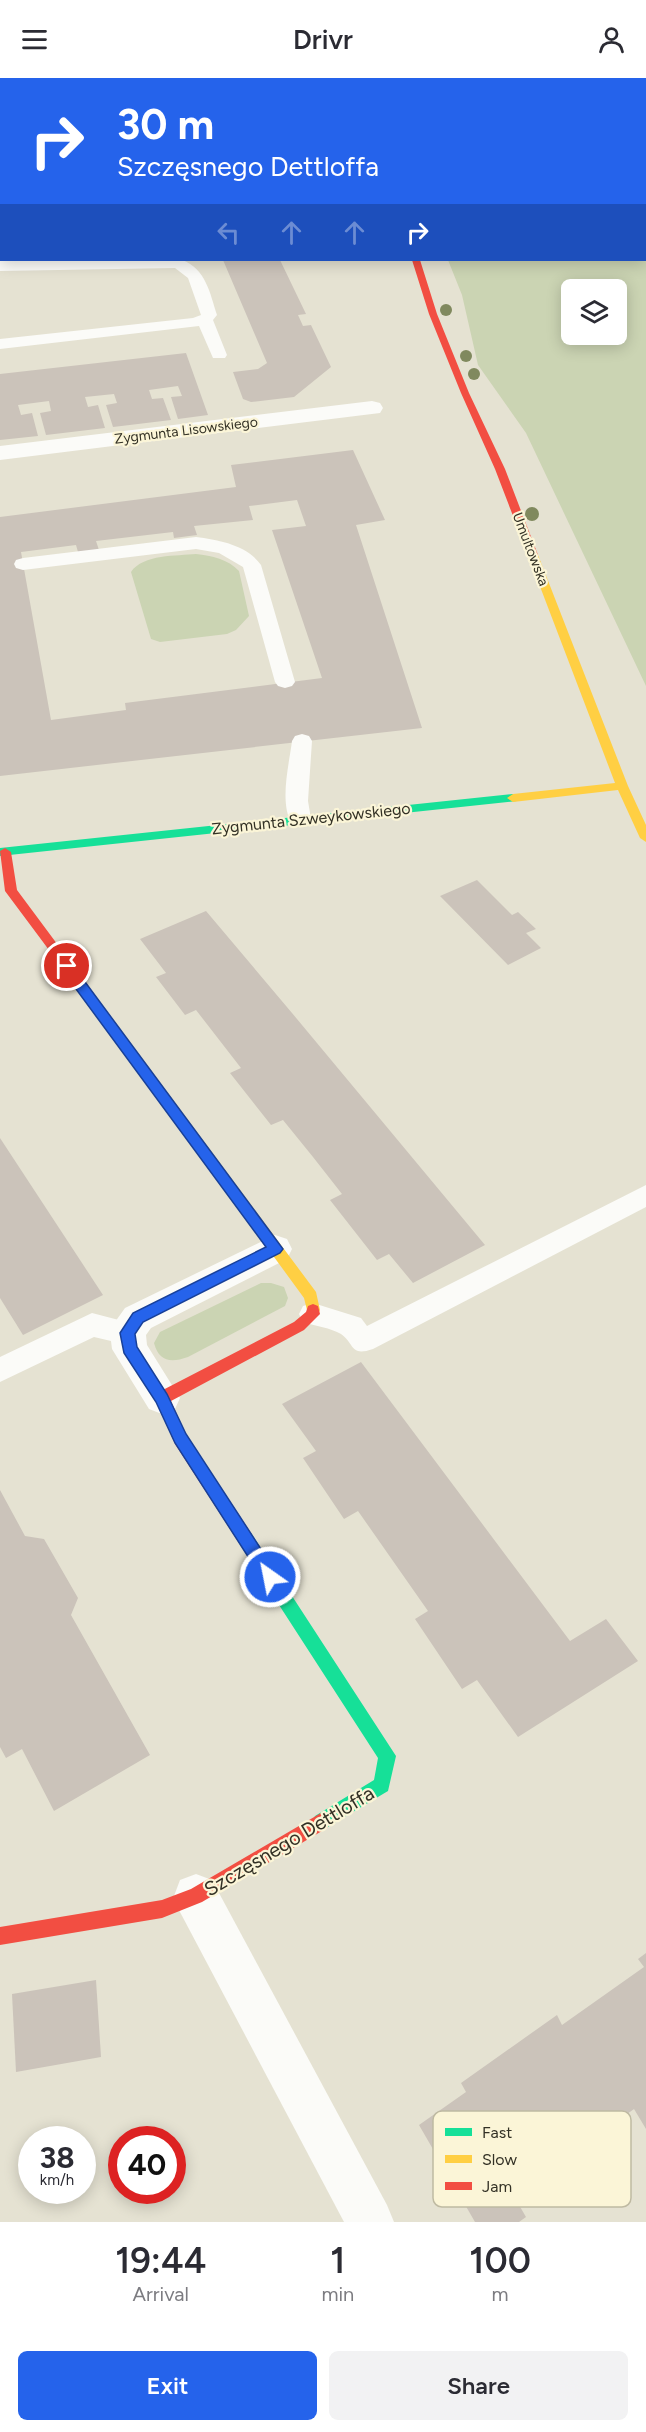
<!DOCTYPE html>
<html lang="en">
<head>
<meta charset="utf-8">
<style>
	body { margin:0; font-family:Figtree,sans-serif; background:#f2f2f3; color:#2b2b33; height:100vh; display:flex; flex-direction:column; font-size:22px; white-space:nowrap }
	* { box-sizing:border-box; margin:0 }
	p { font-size:20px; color:#7c7c81 }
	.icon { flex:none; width:33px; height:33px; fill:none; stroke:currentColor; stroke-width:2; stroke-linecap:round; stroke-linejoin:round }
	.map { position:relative; height:2144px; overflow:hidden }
	.panel { display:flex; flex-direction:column; background:#fff; flex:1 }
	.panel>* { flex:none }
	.banner { position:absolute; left:0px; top:0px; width:646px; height:183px; box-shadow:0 3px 15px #0003; background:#2563eb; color:#fff; overflow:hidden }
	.tools { position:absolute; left:561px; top:201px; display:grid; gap:12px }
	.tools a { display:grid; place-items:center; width:66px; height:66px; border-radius:9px; background:#fff; box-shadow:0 3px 15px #0003; font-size:30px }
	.speed { position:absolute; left:18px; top:2048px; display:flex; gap:12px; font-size:30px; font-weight:700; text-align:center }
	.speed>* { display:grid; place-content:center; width:78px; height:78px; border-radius:50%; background:#fff; box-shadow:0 3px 15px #0003; line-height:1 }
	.speed small { font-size:15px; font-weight:400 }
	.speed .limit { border:9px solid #d22; background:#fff; color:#111 }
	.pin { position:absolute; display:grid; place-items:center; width:51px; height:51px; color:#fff; margin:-26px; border:3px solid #fff; border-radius:50%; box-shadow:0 2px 6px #0007 }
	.me { position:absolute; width:66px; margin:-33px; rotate:327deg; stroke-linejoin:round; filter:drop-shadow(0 0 4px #0008) }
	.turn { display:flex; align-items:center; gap:21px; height:126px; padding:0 18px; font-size:27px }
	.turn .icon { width:78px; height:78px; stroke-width:2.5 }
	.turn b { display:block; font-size:42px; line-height:51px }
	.lanes { display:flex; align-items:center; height:57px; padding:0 18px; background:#0003; justify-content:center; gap:30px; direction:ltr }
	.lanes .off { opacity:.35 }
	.eta { display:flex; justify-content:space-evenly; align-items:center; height:102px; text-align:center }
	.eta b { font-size:36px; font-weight:600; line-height:42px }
	.button { display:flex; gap:12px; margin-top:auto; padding:12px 18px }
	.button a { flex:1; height:69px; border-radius:9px; background:#2563eb; color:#fff; font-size:24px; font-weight:600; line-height:69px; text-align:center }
	.button a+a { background:#f2f2f3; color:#2b2b33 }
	header { display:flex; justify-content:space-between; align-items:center; height:78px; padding:0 18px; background:#fff; font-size:27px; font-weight:600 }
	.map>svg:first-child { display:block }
</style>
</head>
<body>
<header><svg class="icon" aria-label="menu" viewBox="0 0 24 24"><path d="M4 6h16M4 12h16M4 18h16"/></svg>Drivr<svg class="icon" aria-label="person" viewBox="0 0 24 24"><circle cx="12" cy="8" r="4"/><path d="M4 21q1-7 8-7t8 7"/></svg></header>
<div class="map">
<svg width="646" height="2144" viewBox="0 0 646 2144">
	<rect width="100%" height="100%" fill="#e5e2d2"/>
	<g fill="#cbd4b3" fill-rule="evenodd">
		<polygon points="0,0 646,0 645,129 645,2 2,2 0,121"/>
		<path d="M645,159L646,165V608L526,355L478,287L462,217L448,182H645ZM572,212H616V256H572Z"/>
		<path d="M196,476C212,478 228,481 239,493L249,538L236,552L227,556L160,564L151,561L131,494C143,476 177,478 196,476Z"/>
		<path d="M261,1205H271L284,1209L288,1220L285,1228L188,1279C171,1285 159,1284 154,1265L160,1254Z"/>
	</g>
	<g fill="#cbc3ba" fill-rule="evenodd">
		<polygon points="223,182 280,182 306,236 298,237 303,248 311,247 331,289 294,319 251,324 243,321 233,294 258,291 267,285"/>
		<polygon points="186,275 208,337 178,341 171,319 182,318 178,308 149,312 152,321 163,320 171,342 113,349 106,327 117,325 114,316 85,319 88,329 98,327 105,350 46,357 40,335 51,333 49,323 18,327 21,337 32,335 38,358 0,362 0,296"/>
		<path d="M353,372L385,442L356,447L422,650L0,698V439L236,409L231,387ZM297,422L306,448L272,452L322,600L125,625L126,632L51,642L21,474L76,467L78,474L99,472L96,463L173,454L174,460L197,457L194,448L253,442L249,428Z"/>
		<polygon points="477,802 512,837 518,834 536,851 526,855 541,870 508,887 440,818"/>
		<polygon points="206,833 292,935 485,1167 413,1205 389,1176 377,1182 330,1122 342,1116 313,1079 283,1042 271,1047 230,995 241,990 196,932 185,937 156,899 166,895 140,861"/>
		<polygon points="0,1060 103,1217 23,1257 0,1220"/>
		<polygon points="361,1284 570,1563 606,1541 638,1583 518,1659 477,1602 462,1611 415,1541 428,1533 358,1433 344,1441 303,1380 316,1373 282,1326"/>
		<polygon points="0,1412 25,1458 44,1461 78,1520 71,1537 150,1677 54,1733 22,1671 6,1680 0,1669"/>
		<polygon points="646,1875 646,2051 634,2031 623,2039 627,2047 530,2118 526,2111 515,2120 526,2139 519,2144 475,2144 419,2047 466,2014 461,2005 557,1937 562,1947 644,1889 638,1881"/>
		<polygon points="96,1902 101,1979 16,1994 12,1916"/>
	</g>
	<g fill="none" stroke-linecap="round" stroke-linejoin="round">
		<g fill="#fbfbf8" fill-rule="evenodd">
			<path d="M182,182C206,191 210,215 217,237L213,242L227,277L225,280H213L199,248L0,271V261L193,240L201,237L188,200L175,190L0,193V183Z"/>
			<path d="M196,459C219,462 247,467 261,487L295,604L292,608L285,610L278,608L275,604L243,489L219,475L196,471L23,492L16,490L14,486L16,482L23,480Z"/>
			<path d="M302,656L309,658L312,663L308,723L311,741L308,746L300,748L292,746C279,725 289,687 292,663L295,658Z"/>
			<path d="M646,1107V1129L373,1271C350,1279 355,1266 341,1256C331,1250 315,1248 303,1244L299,1236L303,1228L313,1225L361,1240L367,1248Z"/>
			<polygon points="92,1235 138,1247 142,1255 138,1263 128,1267 94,1259 0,1304 0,1279"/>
		</g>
		<g fill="#fbfbf8" fill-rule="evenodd">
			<rect x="355" y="0" width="18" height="2"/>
			<rect x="645" y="28" width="1" height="10"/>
			<polygon points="372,323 380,325 383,330 380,335 0,382 0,368"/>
			<polygon points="275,1157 287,1161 292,1171 287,1181 151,1250 146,1257 147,1267 180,1320 175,1331 162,1336 149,1331 112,1271 110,1255 115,1244 125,1230"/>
			<polygon points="196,1796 212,1802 387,2127 394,2144 344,2144 180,1834 174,1818 180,1802"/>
		</g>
		<g fill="#16e098" fill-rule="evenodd">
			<polygon points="513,716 519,720 517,723 0,778 0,770"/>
			<polygon points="245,1453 251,1455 396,1678 388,1713 321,1753 315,1750 312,1744 315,1738 374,1702 378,1680 239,1465 237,1460 239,1455"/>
		</g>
		<g fill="#ffcf43" fill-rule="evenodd">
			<polygon points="533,474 538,477 628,708 646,747 646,764 640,760 618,712 513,724 507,720 513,716 615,705 528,477"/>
			<polygon points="88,911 92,913 316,1214 320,1232 318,1236 313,1238 308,1236 304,1220 84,919 82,916 84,913"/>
		</g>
		<g fill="#f24e42" fill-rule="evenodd">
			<polygon points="412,182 420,182 437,236 469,315 505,391 538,477 537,479 533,480 528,477 495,391 461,315 429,236"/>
			<polygon points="5,770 11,774 17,812 92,913 94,916 92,919 84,919 5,813 0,773"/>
			<polygon points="313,1226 318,1228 320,1236 304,1252 171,1323 186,1357 251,1455 253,1460 251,1465 245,1467 239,1465 175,1366 155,1320 157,1315 294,1244 306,1234 308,1228"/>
			<polygon points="321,1735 327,1738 330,1744 327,1750 202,1824 162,1840 0,1867 0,1849 162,1822 191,1811"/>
		</g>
	</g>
	<g fill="#80895e">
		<circle cx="446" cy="232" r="6"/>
		<circle cx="466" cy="278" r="6"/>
		<circle cx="474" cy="296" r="6"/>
		<circle cx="532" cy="436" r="7"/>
	</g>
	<polygon fill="#2563eb" stroke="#184099" stroke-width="1.5" points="67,884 71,885 283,1171 280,1175 143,1244 135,1256 137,1269 167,1316 186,1356 276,1494 279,1499 276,1505 270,1507 265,1505 175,1365 156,1324 124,1275 120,1255 133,1235 266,1169 62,892 61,888 62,885"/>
	<g text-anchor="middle" stroke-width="4.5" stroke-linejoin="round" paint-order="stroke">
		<g font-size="14" fill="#333125" stroke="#fbf5d7">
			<text transform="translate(186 352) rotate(-7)" y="5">Zygmunta Lisowskiego</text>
			<text transform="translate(531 471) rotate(69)" y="5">Umultowska</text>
		</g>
		<g font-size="16" fill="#333125" stroke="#fbf5d7">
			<text transform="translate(311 740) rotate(-6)" y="6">Zygmunta Szweykowskiego</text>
		</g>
		<g font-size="20" fill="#333125" stroke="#fbf5d7">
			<text transform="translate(289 1763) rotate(-31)" y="7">Szczęsnego Dettloffa</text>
		</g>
	</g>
	<rect x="433" y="2033" width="198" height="96" rx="9" fill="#fbf5d7" stroke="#bfbaa2" stroke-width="1.5"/>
	<rect x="445" y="2050" width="27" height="8" fill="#16e098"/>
	<rect x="445" y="2077" width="27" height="8" fill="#ffcf43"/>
	<rect x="445" y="2104" width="27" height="8" fill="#f24e42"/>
	<g font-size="16" fill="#333125">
		<text x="482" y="2060">Fast</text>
		<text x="482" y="2087">Slow</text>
		<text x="482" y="2114">Jam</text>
	</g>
</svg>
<div class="tools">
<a><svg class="icon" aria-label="layers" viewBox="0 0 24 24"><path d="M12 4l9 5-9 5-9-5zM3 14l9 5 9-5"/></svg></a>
</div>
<div class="speed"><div>38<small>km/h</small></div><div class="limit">40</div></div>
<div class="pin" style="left:67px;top:888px;background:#d93025"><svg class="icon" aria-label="arrive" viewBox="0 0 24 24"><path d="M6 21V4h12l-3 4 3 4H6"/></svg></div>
<svg class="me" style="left:270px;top:1499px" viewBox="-20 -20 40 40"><circle r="17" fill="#2563eb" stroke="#fff" stroke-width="3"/><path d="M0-11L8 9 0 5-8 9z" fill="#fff"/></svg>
<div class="banner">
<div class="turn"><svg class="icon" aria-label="right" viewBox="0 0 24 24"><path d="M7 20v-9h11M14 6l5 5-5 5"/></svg><div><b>30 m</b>Szczęsnego Dettloffa</div></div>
<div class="lanes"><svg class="icon off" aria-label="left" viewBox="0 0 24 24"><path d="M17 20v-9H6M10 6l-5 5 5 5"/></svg><svg class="icon off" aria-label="ahead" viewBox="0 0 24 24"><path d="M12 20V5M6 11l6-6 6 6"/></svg><svg class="icon off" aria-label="ahead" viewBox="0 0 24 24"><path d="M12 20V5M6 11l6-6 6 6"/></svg><svg class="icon" aria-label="right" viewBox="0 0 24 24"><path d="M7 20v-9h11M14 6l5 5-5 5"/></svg></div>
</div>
</div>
<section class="panel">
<div class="eta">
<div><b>19:44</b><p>Arrival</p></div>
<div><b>1</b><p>min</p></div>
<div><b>100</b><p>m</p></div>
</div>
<div class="button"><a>Exit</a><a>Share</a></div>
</section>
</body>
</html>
